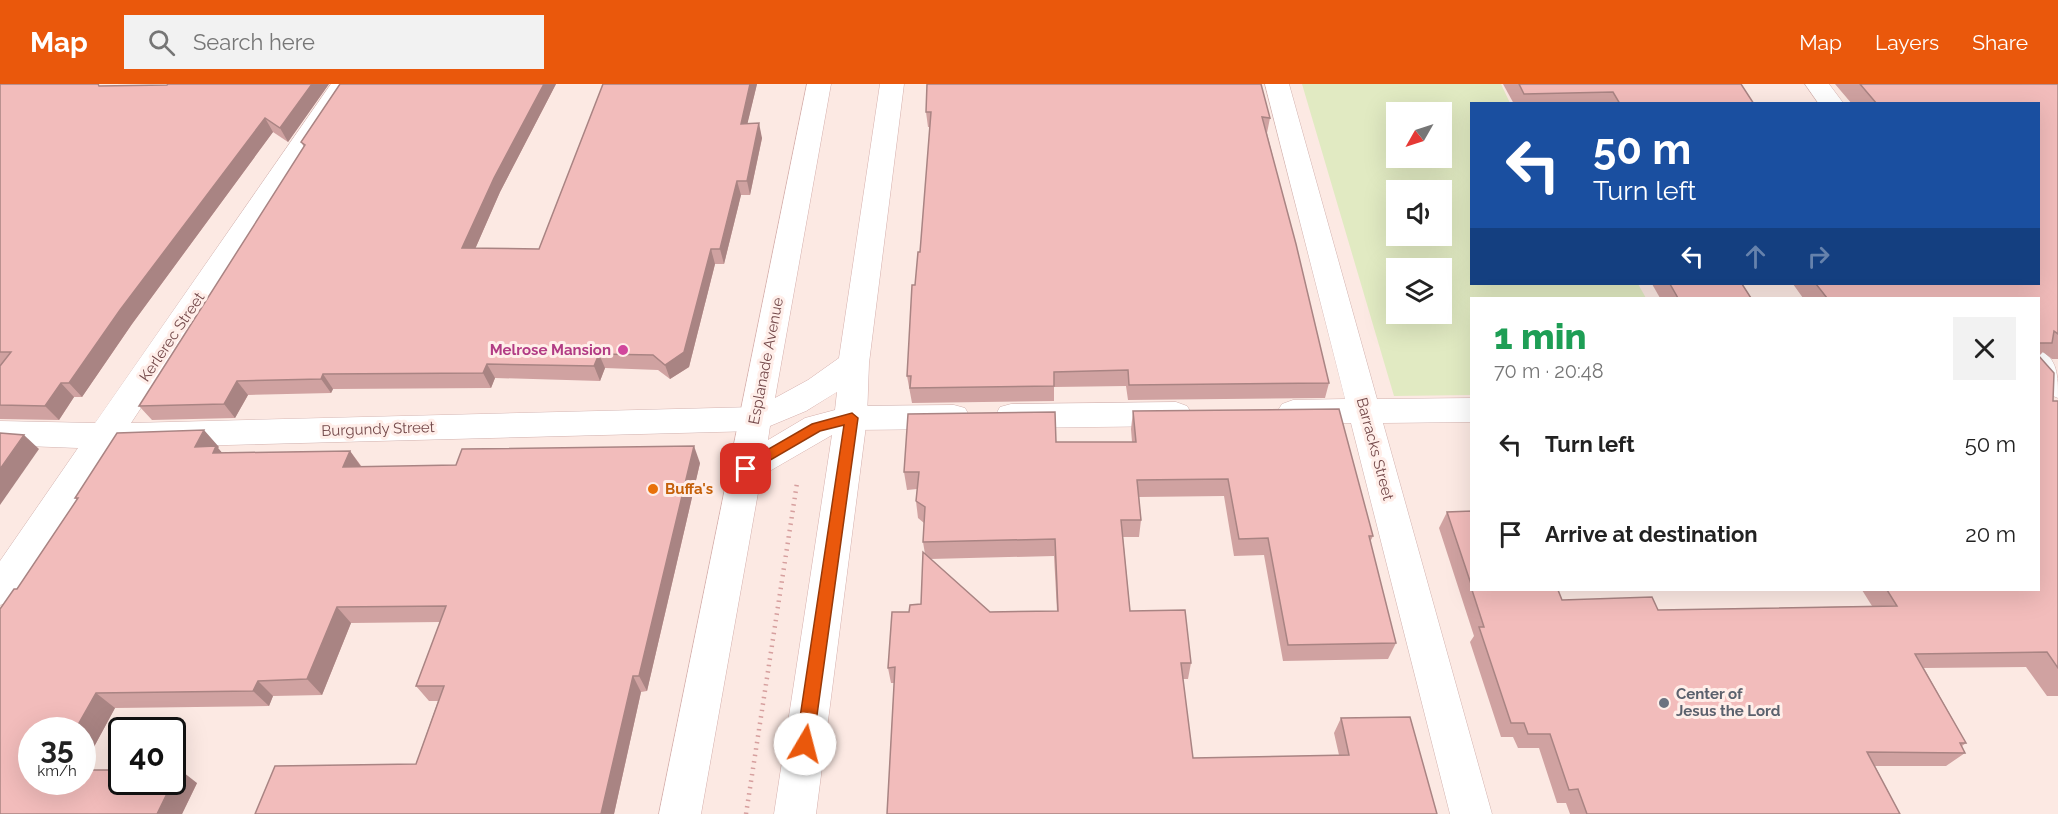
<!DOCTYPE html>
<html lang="en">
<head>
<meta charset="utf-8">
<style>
	body { margin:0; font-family:Raleway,sans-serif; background:#f2f2f2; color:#222; height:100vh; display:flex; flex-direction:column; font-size:22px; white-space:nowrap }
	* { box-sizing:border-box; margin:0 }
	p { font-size:20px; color:#767676 }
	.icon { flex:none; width:33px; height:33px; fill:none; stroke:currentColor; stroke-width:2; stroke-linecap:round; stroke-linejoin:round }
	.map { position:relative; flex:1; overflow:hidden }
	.side { position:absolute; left:1470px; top:213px; width:570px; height:294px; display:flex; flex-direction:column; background:#fff; border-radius:0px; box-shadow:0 6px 24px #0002 }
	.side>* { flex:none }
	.banner { position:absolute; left:1470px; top:18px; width:570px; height:183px; border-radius:0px; box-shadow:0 6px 24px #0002; background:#1a4fa0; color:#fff; overflow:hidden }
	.needle { width:39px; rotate:231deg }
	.tools { position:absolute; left:1386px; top:18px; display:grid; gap:12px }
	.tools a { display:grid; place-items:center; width:66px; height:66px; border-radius:0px; background:#fff; box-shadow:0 6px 24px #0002; font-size:30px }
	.speed { position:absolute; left:18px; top:633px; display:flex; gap:12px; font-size:30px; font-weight:700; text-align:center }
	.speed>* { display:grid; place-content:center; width:78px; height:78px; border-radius:50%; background:#fff; box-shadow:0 6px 24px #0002; line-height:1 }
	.speed small { font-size:15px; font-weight:400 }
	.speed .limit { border:3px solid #111; border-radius:9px; background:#fff; color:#111 }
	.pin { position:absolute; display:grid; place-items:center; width:51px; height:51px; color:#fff; margin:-26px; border-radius:12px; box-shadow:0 3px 9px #0006 }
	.me { position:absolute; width:66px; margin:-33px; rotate:8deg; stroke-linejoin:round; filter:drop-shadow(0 0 4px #0008) }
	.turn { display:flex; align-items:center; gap:21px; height:126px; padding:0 24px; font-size:27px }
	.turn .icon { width:78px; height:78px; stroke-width:2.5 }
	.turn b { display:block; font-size:42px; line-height:51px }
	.lanes { display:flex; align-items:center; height:57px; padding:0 24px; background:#0003; justify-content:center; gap:30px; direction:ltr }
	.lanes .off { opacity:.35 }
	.round { display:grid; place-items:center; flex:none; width:63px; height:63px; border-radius:0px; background:#f2f2f2 }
	.summary { display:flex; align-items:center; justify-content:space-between; height:102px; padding:0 24px }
	h1 { font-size:36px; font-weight:800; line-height:45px; color:#1e9e55 }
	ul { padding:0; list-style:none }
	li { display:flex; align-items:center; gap:18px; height:90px; padding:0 24px }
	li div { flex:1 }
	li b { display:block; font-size:22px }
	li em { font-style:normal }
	header { display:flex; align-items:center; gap:36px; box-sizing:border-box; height:84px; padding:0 30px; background:#ea580c; color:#fff }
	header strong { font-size:28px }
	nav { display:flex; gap:33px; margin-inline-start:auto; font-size:21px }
	.search { width:420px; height:54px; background:#f2f2f2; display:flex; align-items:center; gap:15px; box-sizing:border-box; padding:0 21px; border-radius:0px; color:#767676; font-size:22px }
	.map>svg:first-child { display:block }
</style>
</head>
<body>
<header>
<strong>Map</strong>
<div class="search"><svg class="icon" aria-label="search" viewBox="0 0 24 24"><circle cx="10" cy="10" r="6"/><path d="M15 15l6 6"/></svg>Search here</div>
<nav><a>Map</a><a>Layers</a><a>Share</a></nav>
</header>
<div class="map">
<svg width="2058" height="730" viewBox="0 0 2058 730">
	<rect width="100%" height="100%" fill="#fce9e3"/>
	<path fill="#e1eac2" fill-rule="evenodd" d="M1302,0H1501L1510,19L1472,20V200H1638L1646,214H1472L1471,311L1394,312ZM1396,28H1442V74H1396ZM1396,106H1442V152H1396ZM1396,184H1442V230H1396Z"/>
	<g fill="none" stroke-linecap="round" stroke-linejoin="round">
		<g stroke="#d2b2af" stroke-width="1">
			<g id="street">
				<polygon points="331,0 355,0 131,339 755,323 766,326 771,335 766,344 755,347 114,364 13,517 0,521 0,477 78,364 0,361 0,337 95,339"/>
				<polygon points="1265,0 1289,0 1377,315 1472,314 1472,338 1383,339 1492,730 1450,730 1351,339 1293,340 1282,336 1277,328 1282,320 1293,316 1345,315"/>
				<polygon points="1805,0 1829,0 1844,20 1819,20"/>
				<path d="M2038,266C2058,273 2058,292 2058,314C2034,306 2038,287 2038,266Z"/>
				<polygon points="1176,318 1187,322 1192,330 1187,338 1176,342 1011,344 1000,341 995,332 1000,323 1011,320"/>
				<polygon points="954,321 965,324 970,333 965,342 954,345 851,346 840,343 835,334 840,325 851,322"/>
			</g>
		</g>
		<g stroke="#d5afac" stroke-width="1">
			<path id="secondary" d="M807,0H831L775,314L808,296L839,274L880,0H904L869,279L867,334L816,730H774L832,351L761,392L701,730H659ZM837,308L835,326L805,334L768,356L770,342L806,327Z"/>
		</g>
		<polyline stroke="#d69f9e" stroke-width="4.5" stroke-dasharray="1.5 5" stroke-linecap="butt" points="746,730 797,399"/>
		<use href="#street" fill="#fff" fill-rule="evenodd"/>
		<use href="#secondary" fill="#fff" fill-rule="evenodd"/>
	</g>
	<g fill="#d0a2a1" fill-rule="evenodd">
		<polygon points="0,0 99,2 167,1 168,0 329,0 288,58 273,48 132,240 82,313 74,313 59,336 0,335"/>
		<polygon points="340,0 556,0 500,108 475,165 539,165 603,0 757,0 747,40 762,54 750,111 741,111 724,180 715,180 689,283 670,295 658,286 605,284 600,297 495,294 491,304 333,305 331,309 248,311 235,334 152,336 139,322 304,63 301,58"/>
		<polygon points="1503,0 1741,0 1754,20 1514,20"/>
		<polygon points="1835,0 2058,0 2058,275 2052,275 2043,268 2039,272 2053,317 2058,317 2058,612 2047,612 2026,583 1924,584 1966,659 1962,662 1965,669 1946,682 1875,682 1900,730 1570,730 1566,719 1557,719 1539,664 1518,664 1513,653 1501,653 1470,558 1474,552 1439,444 1447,428 1472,427 1472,506 1558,506 1562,516 1658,526 1872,522 1862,506 2038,506 2038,214 1803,214 1793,200 2038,200 2038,20 1852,20"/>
		<polygon points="926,28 1270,34 1267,49 1329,299 1325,314 1128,316 1126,302 1054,303 1054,317 912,319 907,292 915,201 920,168 930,43 928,43"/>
		<polygon points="1652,200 1742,200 1751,214 1660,214"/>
		<path d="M1133,327L1373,452L1370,458L1396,559L1388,575L1283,577L1264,471L1234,472L1224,412L1139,413L1141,436L1139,453H1123L1130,527L1191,579L1188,595H1183L1193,674L1339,671L1334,649L1341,634L1437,730H887L894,599H891L888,584L909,528L921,520L925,470L923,458L924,439L918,434L916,417L917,405L907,406L904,388L1056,358H1132L1131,345ZM1054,472L1057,527L990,528L930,475Z"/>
		<polygon points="219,363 218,364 222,369 350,367 362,383 700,379 647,607 641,608 614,730 255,730 416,680 438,617 429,617 416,602 440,538 351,539 322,611 273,612 269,622 115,624 82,685 82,646 32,698 197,699 182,730 0,730 17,505 77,416 75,414"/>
	</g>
	<g fill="#a98483">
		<polygon points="312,0 329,0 288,58 280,44"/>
		<polygon points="544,0 556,0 500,108 469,179 462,164 494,94"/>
		<polygon points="750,0 757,0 744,54 741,40"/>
		<polygon points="265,34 273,48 132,240 82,313 69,299 120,226"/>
		<polygon points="759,39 762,54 750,111 747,97"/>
		<polygon points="737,97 741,111 724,180 720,165"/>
		<polygon points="711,165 715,180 689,283 670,295 665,281"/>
		<polygon points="599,270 605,284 600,297 594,282"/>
		<polygon points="487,280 495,294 491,304 483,289"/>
		<polygon points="323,290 333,305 331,309 321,295"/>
		<polygon points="237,297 248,311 235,334 224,320"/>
		<polygon points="61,299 74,313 59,336 45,322"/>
		<polygon points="204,346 219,363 218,364 231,379 195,363"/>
		<polygon points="24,351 39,365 0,421 0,385"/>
		<polygon points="694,362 700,379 647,607 639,592"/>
		<polygon points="350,367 362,384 343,383"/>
		<polygon points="337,523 351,539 322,611 307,595"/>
		<polygon points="633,592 641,608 614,730 601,730"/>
		<polygon points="258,597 273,612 269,622 253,607"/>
		<polygon points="96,609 115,624 82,685 82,646 75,646"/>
		<polygon points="179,685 197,699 182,730 157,730"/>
	</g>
	<g fill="#f2bcbb" stroke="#a98483" stroke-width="1.5">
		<polygon points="0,0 98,0 99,2 167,1 168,0 312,0 280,44 265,34 120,226 69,299 61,299 45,322 0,321 0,282 11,268 0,268"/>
		<polygon points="340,0 544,0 494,94 462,164 539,165 603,0 750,0 741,40 759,39 747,97 737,97 720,165 711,165 684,268 665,281 653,271 599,270 594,282 487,280 483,289 323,290 321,295 237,297 224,320 139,322 305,61 301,58"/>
		<polygon points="927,0 1261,0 1270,34 1262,33 1296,160 1329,299 1129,301 1128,286 1054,288 1054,302 910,304 911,292 907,292 912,201 915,201 918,168 920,168 931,28 926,28"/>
		<polygon points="1519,0 1741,0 1754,20 1620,20 1613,8 1524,10"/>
		<polygon points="1860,0 2058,0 2058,250 2054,247 2052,259 2038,259 2038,214 1827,214 1816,200 2038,200 2038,20 1877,20"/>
		<polygon points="1670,200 1742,200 1751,214 1678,214"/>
		<polygon points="2038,271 2054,289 2053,317 2058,317 2058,584 2047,568 1915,570 1966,659 1960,659 1965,669 1867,668 1900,730 1587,730 1578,705 1569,706 1550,650 1528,650 1524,639 1511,639 1479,543 1484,543 1472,506 1558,506 1562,516 1652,513 1658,526 1897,522 1887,506 2038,506"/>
		<polygon points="1339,325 1373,452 1369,452 1396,559 1288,561 1268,454 1239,455 1228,395 1137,396 1141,436 1121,436 1130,527 1185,526 1191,579 1181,579 1193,674 1349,671 1341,634 1410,633 1437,730 887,730 895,583 888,584 892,528 909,528 910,521 921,520 923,468 990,528 1058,527 1055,455 923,458 925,423 916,417 919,388 904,388 908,330 1055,328 1056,358 1136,358 1133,327"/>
		<polygon points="204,346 195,363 216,362 213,369 350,367 343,383 456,381 462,365 694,362 639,592 633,592 601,730 255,730 275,682 416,680 444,602 416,602 446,522 337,523 307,595 258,597 253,607 96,609 75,646 32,646 32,698 82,698 82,686 122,686 122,698 172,698 172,685 179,685 157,730 0,730 0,525 14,505 17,505 78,414 75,414 117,349"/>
		<polygon points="0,349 24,351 0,385"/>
		<polygon points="1472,427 1472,503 1447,428"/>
	</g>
	<polygon fill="#ea580c" stroke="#983908" stroke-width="1.5" points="852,329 858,334 813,660 811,665 805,667 799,665 796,660 844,341 820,347 750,388 741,388 739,385 741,381 812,340"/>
	<circle fill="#d1479c" stroke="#ffeee9" stroke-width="2" cx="623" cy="266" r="6"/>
	<circle fill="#e8710a" stroke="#ffeee9" stroke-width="2" cx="653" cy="405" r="6"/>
	<circle fill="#6b7280" stroke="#ffeee9" stroke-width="2" cx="1664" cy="619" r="6"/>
	<g text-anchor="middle" stroke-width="6" stroke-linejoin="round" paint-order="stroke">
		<g font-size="15" fill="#74494a" stroke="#ffeee9">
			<text transform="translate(172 253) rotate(-56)" y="5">Kerlerec Street</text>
			<text transform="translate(766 277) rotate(-79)" y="5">Esplanade Avenue</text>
			<text transform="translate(378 345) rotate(-2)" y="5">Burgundy Street</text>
			<text transform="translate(1375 365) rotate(75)" y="5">Barracks Street</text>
		</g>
		<g font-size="15" font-weight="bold" fill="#b23c85" stroke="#ffeee9" text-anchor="end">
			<text x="611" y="271">Melrose Mansion</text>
		</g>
		<g font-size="15" font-weight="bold" fill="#c56008" stroke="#ffeee9" text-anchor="start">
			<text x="665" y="410">Buffa's</text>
		</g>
		<g font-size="15" font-weight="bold" fill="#5b616d" stroke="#ffeee9" text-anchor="start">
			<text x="1676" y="615">Center of<tspan x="1676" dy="17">Jesus the Lord</tspan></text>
		</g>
	</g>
</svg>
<div class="tools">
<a><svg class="needle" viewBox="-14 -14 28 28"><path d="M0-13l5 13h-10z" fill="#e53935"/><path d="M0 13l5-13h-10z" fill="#767676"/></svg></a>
<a><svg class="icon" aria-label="sound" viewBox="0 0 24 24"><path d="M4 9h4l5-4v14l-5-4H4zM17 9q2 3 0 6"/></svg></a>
<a><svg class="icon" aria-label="layers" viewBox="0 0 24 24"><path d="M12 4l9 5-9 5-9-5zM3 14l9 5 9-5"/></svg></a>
</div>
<div class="speed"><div>35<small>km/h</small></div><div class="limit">40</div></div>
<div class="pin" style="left:746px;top:385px;background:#d93025"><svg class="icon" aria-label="arrive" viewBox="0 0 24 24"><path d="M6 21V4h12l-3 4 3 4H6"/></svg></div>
<svg class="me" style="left:805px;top:660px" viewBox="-20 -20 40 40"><circle r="19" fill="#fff"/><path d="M0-13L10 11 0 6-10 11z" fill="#ea580c"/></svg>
<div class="banner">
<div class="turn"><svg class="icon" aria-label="left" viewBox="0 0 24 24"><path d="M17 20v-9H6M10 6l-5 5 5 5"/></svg><div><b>50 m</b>Turn left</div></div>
<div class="lanes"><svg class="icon" aria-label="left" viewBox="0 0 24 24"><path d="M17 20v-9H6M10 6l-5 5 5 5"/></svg><svg class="icon off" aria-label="ahead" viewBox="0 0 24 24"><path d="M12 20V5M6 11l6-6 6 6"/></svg><svg class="icon off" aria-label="right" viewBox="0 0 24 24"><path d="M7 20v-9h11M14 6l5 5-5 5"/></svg></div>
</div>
<section class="side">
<div class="summary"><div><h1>1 min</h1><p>70 m · 20:48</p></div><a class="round"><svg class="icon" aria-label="close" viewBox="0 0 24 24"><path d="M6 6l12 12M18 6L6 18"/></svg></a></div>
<ul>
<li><svg class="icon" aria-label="left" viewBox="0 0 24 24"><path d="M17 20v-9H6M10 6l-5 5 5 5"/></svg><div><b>Turn left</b></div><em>50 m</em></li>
<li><svg class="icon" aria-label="arrive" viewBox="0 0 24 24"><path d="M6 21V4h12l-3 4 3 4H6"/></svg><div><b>Arrive at destination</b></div><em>20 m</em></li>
</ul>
</section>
</div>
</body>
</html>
